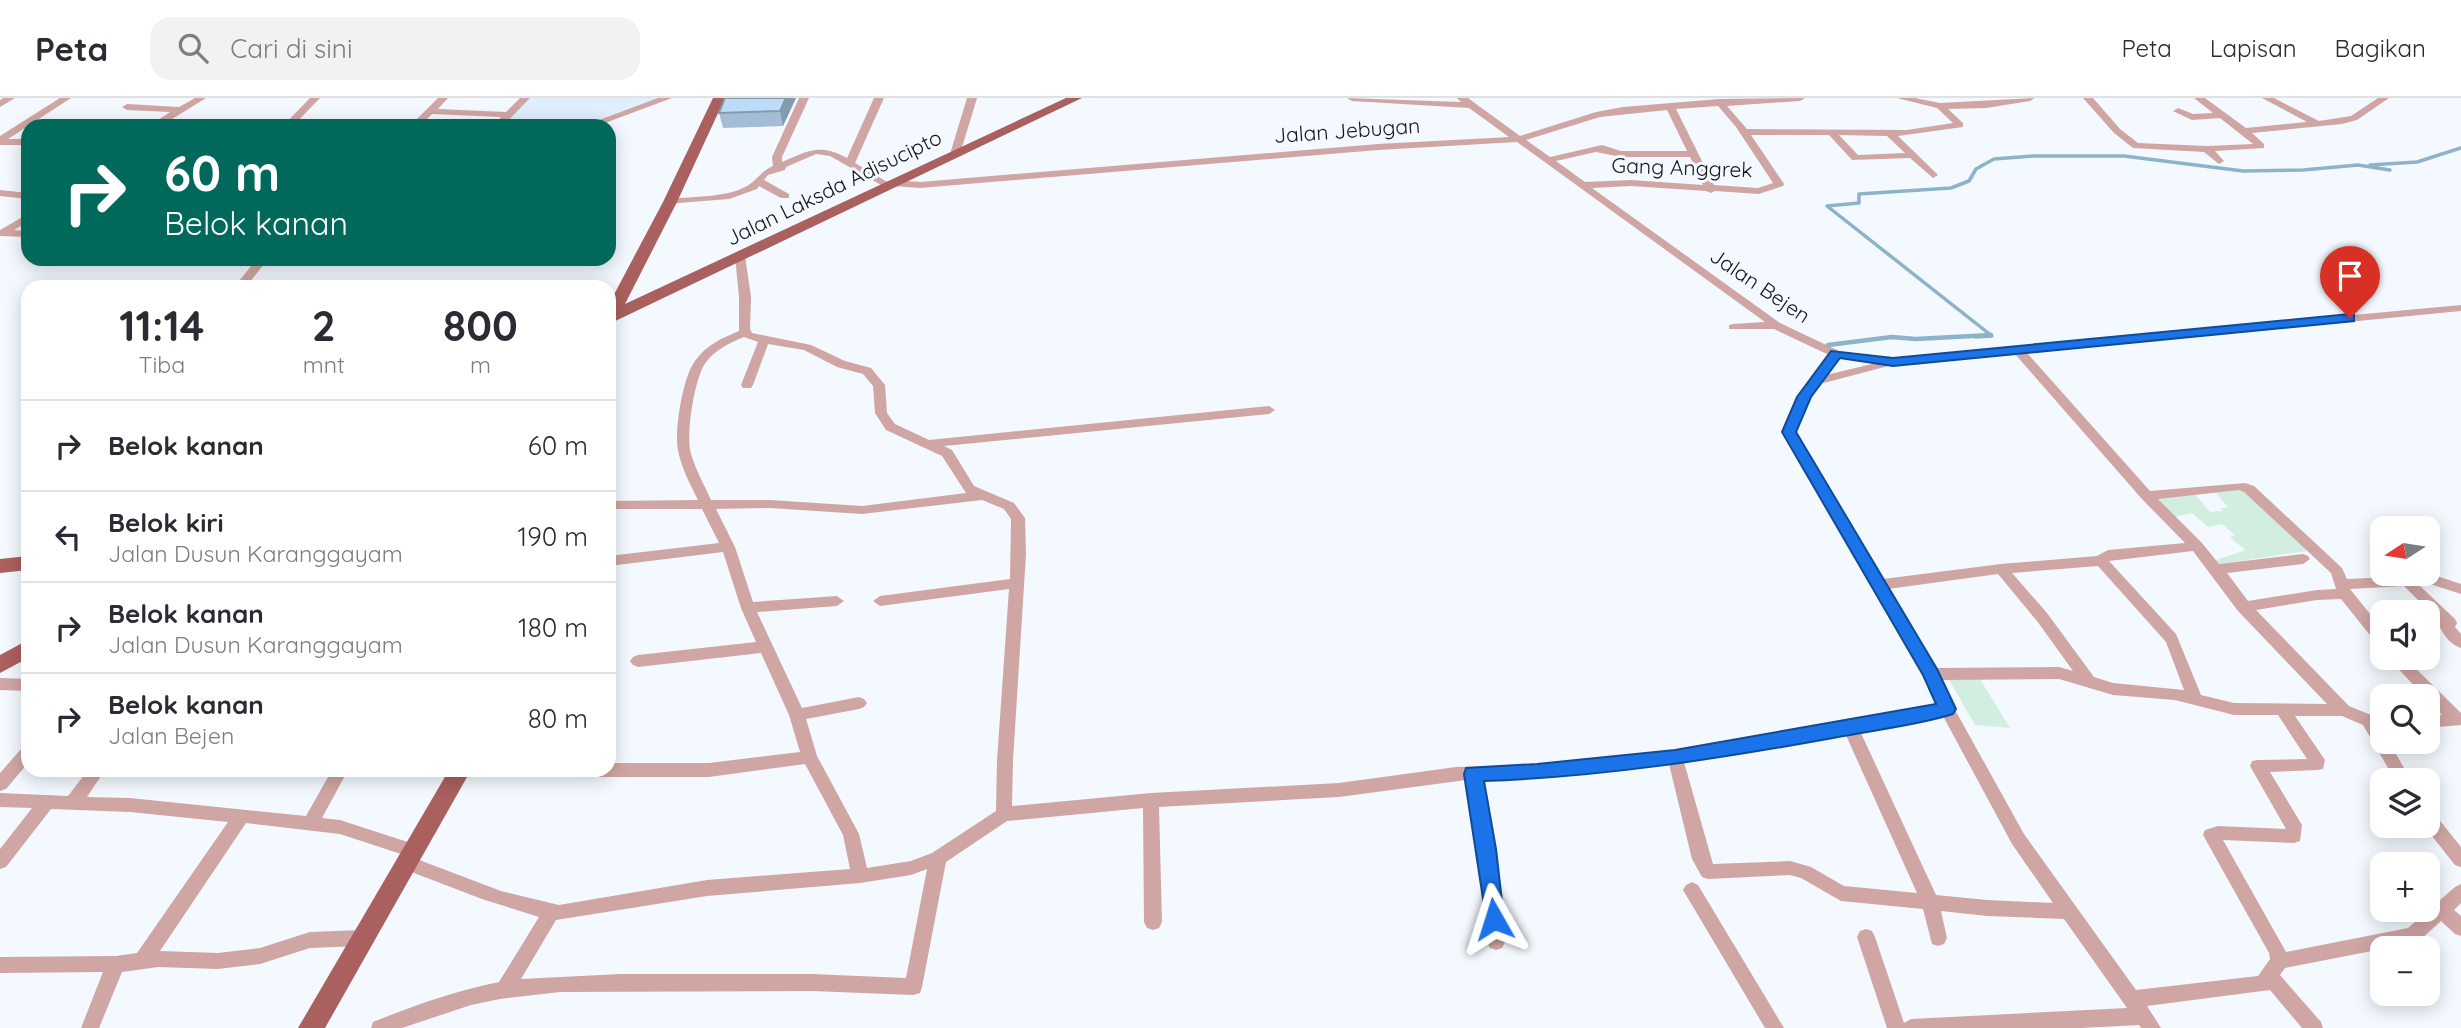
<!DOCTYPE html>
<html lang="id">
<head>
<meta charset="utf-8">
<style>
	body { margin:0; font-family:Quicksand,sans-serif; background:#f2f2f3; color:#2b2b33; height:100vh; display:flex; flex-direction:column; font-size:26px; white-space:nowrap }
	* { box-sizing:border-box; margin:0 }
	p { font-size:23px; color:#7c7c81 }
	.icon { flex:none; width:38px; height:38px; fill:none; stroke:currentColor; stroke-width:2; stroke-linecap:round; stroke-linejoin:round }
	.map { position:relative; flex:1; overflow:hidden }
	.side { position:absolute; left:21px; top:182px; width:595px; height:497px; display:flex; flex-direction:column; background:#fff; border-radius:21px; box-shadow:0 4px 18px #0003 }
	.side>* { flex:none }
	.hud { position:absolute; left:21px; top:21px; width:595px; height:147px; border-radius:21px; box-shadow:0 4px 18px #0003; background:#00695c; color:#fff; overflow:hidden }
	.needle { width:46px; rotate:258deg }
	.buttons { position:absolute; left:2370px; top:418px; display:grid; gap:14px }
	.buttons a { display:grid; place-items:center; width:70px; height:70px; border-radius:14px; background:#fff; box-shadow:0 4px 18px #0003; font-size:35px }
	.pin { position:absolute; display:grid; place-items:center; width:60px; height:60px; color:#fff; margin:-72px -30px; border-radius:50% 50% 50% 0; rotate:-45deg; box-shadow:0 0 7px #0007 }
	.pin .icon { rotate:45deg }
	.me { position:absolute; width:77px; margin:-38px; rotate:354deg; stroke-linejoin:round; filter:drop-shadow(0 0 5px #0008) }
	.turn { display:flex; align-items:center; gap:24px; height:147px; padding:0 28px; font-size:32px }
	.turn .icon { width:91px; height:91px; stroke-width:2.5 }
	.turn b { display:block; font-size:49px; line-height:60px }
	.eta { display:flex; justify-content:space-evenly; align-items:center; height:119px; text-align:center }
	.eta b { font-size:42px; font-weight:800; line-height:49px }
	ul { padding:0; list-style:none }
	li { display:flex; align-items:center; gap:21px; height:91px; padding:0 28px; border-top:2px solid #e1e1e2 }
	li div { flex:1 }
	li b { display:block; font-size:26px }
	li em { font-style:normal }
	header { display:flex; align-items:center; gap:42px; box-sizing:border-box; height:98px; padding:0 35px; background:#fff; border-bottom:2px solid #e1e1e2 }
	header strong { font-size:33px }
	nav { display:flex; gap:38px; margin-inline-start:auto; font-size:24px }
	.search { width:490px; height:63px; background:#f2f2f3; display:flex; align-items:center; gap:18px; box-sizing:border-box; padding:0 24px; border-radius:21px; color:#7c7c81; font-size:26px }
	.map>svg:first-child { display:block }
</style>
</head>
<body>
<header>
<strong>Peta</strong>
<div class="search"><svg class="icon" aria-label="search" viewBox="0 0 24 24"><circle cx="10" cy="10" r="6"/><path d="M15 15l6 6"/></svg>Cari di sini</div>
<nav><a>Peta</a><a>Lapisan</a><a>Bagikan</a></nav>
</header>
<div class="map">
<svg width="2461" height="930" viewBox="0 0 2461 930">
	<rect width="100%" height="100%" fill="#f3f9fe"/>
	<polygon fill="#e0effe" points="527,0 666,0 586,28 499,28"/>
	<g fill="#d1eee0">
		<polygon points="2245,391 2313,452 2213,467 2211,464 2245,452 2230,439 2235,437 2222,426 2208,429 2192,415 2169,420 2154,400 2194,395 2210,414 2223,413 2221,410 2228,409 2215,394"/>
		<polygon points="1978,578 2010,630 1975,627 1948,580"/>
	</g>
	<g fill="none" stroke-linecap="round" stroke-linejoin="round">
		<g stroke="#8db3c9" stroke-width="3.5">
			<polyline points="2370,67 2417,64 2461,50"/>
			<polyline points="1975,239 1992,238 1827,108 1859,105 1859,96 1951,90 1969,83 1976,71 1994,61 2033,58 2124,58 2243,73 2303,72 2358,67 2390,72"/>
		</g>
		<polyline stroke="#8db3c9" stroke-width="4.5" points="1828,247 1892,239 1916,241 1991,237"/>
		<g fill="#d0a6a4" fill-rule="evenodd">
			<polygon points="4,0 15,0 0,9 0,2"/>
			<polygon points="60,0 71,0 8,41 28,41 28,47 0,47 0,38"/>
			<polygon points="195,0 206,0 161,28 149,28 170,14 127,12 122,9 127,6 179,9"/>
			<polygon points="310,0 320,0 293,28 283,28"/>
			<polygon points="438,0 448,0 438,11 506,14 520,0 530,0 503,28 493,28 501,19 432,16 420,28 410,28"/>
			<polygon points="658,0 672,0 597,28 583,28"/>
			<path d="M799,0H809L782,59V64C808,53 820,45 847,60L874,0H884L855,65L889,85L894,82L920,84L1378,46L1509,39L1469,10L1352,3L1347,0L1461,4L1457,0H1468L1520,38L1596,14L1623,9L1719,1L1805,0L1800,3L1727,8L1747,31L1907,32L1953,25L1937,10L1897,0H1915L1940,5L2035,0L2030,3L1986,10L1948,11L1963,25V29L1898,38L1936,75L1938,77L1933,80L1910,60L1852,62L1829,37H1751L1784,86L1783,88L1759,96L1715,93L1711,95L1706,93L1631,88L1592,90L1780,225L1839,253L1893,260L2461,207V213L2027,255L2150,393L2245,385L2254,388L2342,470L2347,481L2434,477L2461,486V496L2433,487L2420,488L2455,521L2457,525L2455,529L2461,536V550C2452,548 2442,536 2439,527L2440,524L2404,488L2350,491L2382,531V547L2377,546L2341,501L2317,502L2256,512L2349,608L2371,617L2382,618V644H2389L2411,682H2395L2363,627L2342,618H2295L2325,662L2323,671L2317,672L2270,674L2302,727L2300,743L2294,745L2223,742L2286,854L2408,830L2455,789L2461,786V805L2454,812L2461,818V838L2455,836L2441,823L2419,843L2413,845L2285,870L2280,877L2321,924L2323,930H2302L2270,892L2147,908L2161,930H2141L2139,927L2082,930H1887L1857,839L1860,833L1866,831L1872,833L1875,839L1904,925L1911,921L2127,910L2064,821L1987,818L1941,813L1947,840L1944,846L1938,848L1932,846L1923,811L1841,803L1801,780L1790,777L1708,781L1702,779L1692,761L1669,666L1537,681L1482,682L1495,752L1505,844L1502,850L1496,852L1490,850L1487,844L1477,752L1466,682L1339,699L1159,709L1162,824L1159,830L1153,832L1147,830L1144,824L1143,710L1007,723L946,764L922,889L920,895L913,897L812,893L560,894L500,901L471,907L402,930H371L373,924C415,907 455,893 499,884L539,819L482,801L401,770L398,765L401,760L407,758L340,736L246,725L160,853L218,855L260,850L310,834L361,832L367,834L370,840L367,846L361,848L310,850L260,866L218,871L158,869L122,874L99,930H81L103,874L0,875V859L116,858L137,855L228,724L130,714L51,711L6,769L0,771V751L32,710L0,709V695L68,698L88,672H105L87,699L130,700L306,718L332,672H348L322,720L340,722L420,748L423,753L420,758L414,760L501,793L559,807L707,782L850,771L843,737L805,666L709,679H599L593,677L591,672H609V665H709L800,654L789,617L761,555L638,569L633,567L630,563L633,559L638,557L756,544L741,510L723,454L609,468V458L719,445L702,411H609V403L698,402C690,386 681,369 678,352C674,333 683,278 695,263C706,247 722,240 739,233V199L735,158L740,155L745,158L751,199L750,231L752,235L811,247L845,263L871,270L885,287L887,315L895,326L929,342L1269,308L1275,312L1269,316L944,348L952,352L974,388L1014,405L1025,420L1026,456L1013,662L1012,708L1151,695L1339,685L1456,669L1537,667L1675,653L1937,607L1924,577L1783,334L1798,299L1829,257L1774,231H1729V227L1733,226L1765,224L1517,44L1378,52L920,90L893,88L888,91L830,58L816,56L786,69L785,72L768,77L764,82L789,96V100H781L759,88L757,91L729,101L666,106V102L670,101C695,98 725,100 747,88C757,82 761,73 773,68L772,59ZM1718,8L1736,29L1773,85L1758,90L1714,87L1676,11ZM1667,12L1687,53H1621L1602,47L1550,59L1526,42L1600,19ZM1839,37L1887,38L1905,55L1858,57ZM1596,54L1621,59H1690L1703,87L1631,82L1585,84L1556,63ZM744,239L758,244L741,287L743,290H751L753,287L768,246L804,252L837,269L863,276L873,288L875,315L886,332L942,358L966,395L862,408L770,402H711C704,386 694,369 690,352C687,331 694,285 704,267C713,253 729,245 744,239ZM2015,256L2142,401L2185,445L2108,452L2097,458L2001,466L1883,481L1795,334L1810,299L1820,286L1892,267ZM1839,260L1876,265L1826,277ZM2239,392L2244,394L2331,475L2336,491L2317,492L2248,503L2227,475L2303,466L2310,461L2308,458L2303,456L2219,466L2202,445L2158,401ZM982,402L1004,411L1011,421L1010,481L880,498L873,503L880,508L1009,491L997,662L996,713L932,755L911,763L867,770L859,736L817,658L806,621L859,611L864,609L867,605L864,601L859,599L802,610L757,514L837,508L844,503L837,498L753,504L735,449L716,411L770,410L862,416ZM2193,453L2238,513L2327,606L2234,605L2201,597L2176,536L2109,463ZM2098,468L2166,544L2184,592L2113,585L2094,579L2047,515L2012,475ZM1998,476L2037,523L2073,573L2059,569L1935,570L1888,491ZM2059,581L2113,597L2175,602L2234,617H2278L2307,661L2258,662L2252,663L2250,668L2286,731L2218,728L2205,732L2203,737L2269,855L2270,861L2258,878L2136,892L2024,736L1954,610L1941,582ZM1943,618L2012,746L2053,805L1987,802L1936,797L1860,633ZM1845,635L1917,795L1844,788L1811,769L1790,763L1713,766L1684,664ZM927,771L906,880L812,876H620L521,881L556,822L707,798L860,785L911,777Z"/>
			<polygon points="967,0 977,0 960,56 955,59 950,56"/>
			<polygon points="2083,0 2093,0 2120,31 2138,45 2207,48 2253,46 2220,20 2192,22 2173,13 2178,10 2193,16 2213,15 2194,0 2205,0 2246,30 2307,24 2262,0 2274,0 2319,23 2351,18 2378,0 2389,0 2357,22 2342,26 2252,35 2264,46 2264,50 2215,53 2224,63 2219,66 2204,54 2133,50 2114,35"/>
			<polygon points="0,92 28,95 28,101 0,98"/>
			<polygon points="28,116 28,124 14,132 28,133 28,139 0,138 0,132"/>
			<polygon points="257,161 268,161 246,189 234,189"/>
			<polygon points="2388,560 2405,560 2461,615 2461,627 2427,630 2427,618 2442,617"/>
			<polygon points="0,580 28,581 28,593 0,592"/>
			<polygon points="28,648 28,665 6,691 0,693 0,675 22,650"/>
			<polygon points="2427,712 2433,714 2461,749 2461,769 2455,767 2424,728 2427,728"/>
			<polygon points="1692,784 1698,787 1784,930 1765,930 1686,797 1683,792 1686,787"/>
		</g>
		<g fill="#a9605e" fill-rule="evenodd">
			<polygon points="713,0 725,0 677,104 625,206 1066,0 1082,0 609,226 609,206 663,104"/>
			<polygon points="28,458 28,472 0,475 0,461"/>
			<polygon points="28,542 28,560 0,575 0,557"/>
			<polygon points="449,672 471,672 325,930 298,930"/>
		</g>
	</g>
	<polygon fill="#a3bdd7" points="725,0 796,0 783,28 723,30 719,15"/>
	<polygon fill="#849aaf" points="786,0 796,0 783,28 780,13"/>
	<polygon fill="#bddcfa" stroke="#849aaf" stroke-width="2" points="725,0 786,0 780,13 719,15"/>
	<path fill="#1a73e8" stroke="#114b97" stroke-width="2" d="M2350,216L2354,217V223L1893,268L1840,260L1811,299L1796,334L1937,571L1956,611L1953,616C1915,628 1872,632 1833,640C1717,661 1601,679 1484,683L1496,751L1504,821L1501,827L1494,830L1487,827L1464,676L1466,670L1537,666L1675,652L1936,606L1923,577L1782,334L1797,299L1831,253L1893,260Z"/>
	<g text-anchor="middle" stroke-width="6" stroke-linejoin="round" paint-order="stroke">
		<g font-size="21" fill="#14171a" stroke="#f3f9fe">
			<text transform="translate(1347 33) rotate(-4)" y="7">Jalan Jebugan</text>
			<text transform="translate(1682 70) rotate(2)" y="7">Gang Anggrek</text>
			<text transform="translate(834 90) rotate(-26)" y="7">Jalan Laksda Adisucipto</text>
			<text transform="translate(1760 188) rotate(34)" y="7">Jalan Bejen</text>
		</g>
	</g>
</svg>
<div class="buttons">
<a><svg class="needle" viewBox="-14 -14 28 28"><path d="M0-13l5 13h-10z" fill="#e53935"/><path d="M0 13l5-13h-10z" fill="#7c7c81"/></svg></a>
<a><svg class="icon" aria-label="sound" viewBox="0 0 24 24"><path d="M4 9h4l5-4v14l-5-4H4zM17 9q2 3 0 6"/></svg></a>
<a><svg class="icon" aria-label="search" viewBox="0 0 24 24"><circle cx="10" cy="10" r="6"/><path d="M15 15l6 6"/></svg></a>
<a><svg class="icon" aria-label="layers" viewBox="0 0 24 24"><path d="M12 4l9 5-9 5-9-5zM3 14l9 5 9-5"/></svg></a>
<a>+</a>
<a>−</a>
</div>
<div class="pin" style="left:2350px;top:220px;background:#d93025"><svg class="icon" aria-label="arrive" viewBox="0 0 24 24"><path d="M6 21V4h12l-3 4 3 4H6"/></svg></div>
<svg class="me" style="left:1494px;top:821px" viewBox="-20 -20 40 40"><path d="M0-17L14 15 0 8-14 15z" fill="#1a73e8" stroke="#fff" stroke-width="4"/></svg>
<div class="hud">
<div class="turn"><svg class="icon" aria-label="right" viewBox="0 0 24 24"><path d="M7 20v-9h11M14 6l5 5-5 5"/></svg><div><b>60 m</b>Belok kanan</div></div>
</div>
<section class="side">
<div class="eta">
<div><b>11:14</b><p>Tiba</p></div>
<div><b>2</b><p>mnt</p></div>
<div><b>800</b><p>m</p></div>
</div>
<ul>
<li><svg class="icon" aria-label="right" viewBox="0 0 24 24"><path d="M7 20v-9h11M14 6l5 5-5 5"/></svg><div><b>Belok kanan</b></div><em>60 m</em></li>
<li><svg class="icon" aria-label="left" viewBox="0 0 24 24"><path d="M17 20v-9H6M10 6l-5 5 5 5"/></svg><div><b>Belok kiri</b><p>Jalan Dusun Karanggayam</p></div><em>190 m</em></li>
<li><svg class="icon" aria-label="right" viewBox="0 0 24 24"><path d="M7 20v-9h11M14 6l5 5-5 5"/></svg><div><b>Belok kanan</b><p>Jalan Dusun Karanggayam</p></div><em>180 m</em></li>
<li><svg class="icon" aria-label="right" viewBox="0 0 24 24"><path d="M7 20v-9h11M14 6l5 5-5 5"/></svg><div><b>Belok kanan</b><p>Jalan Bejen</p></div><em>80 m</em></li>
</ul>
</section>
</div>
</body>
</html>
